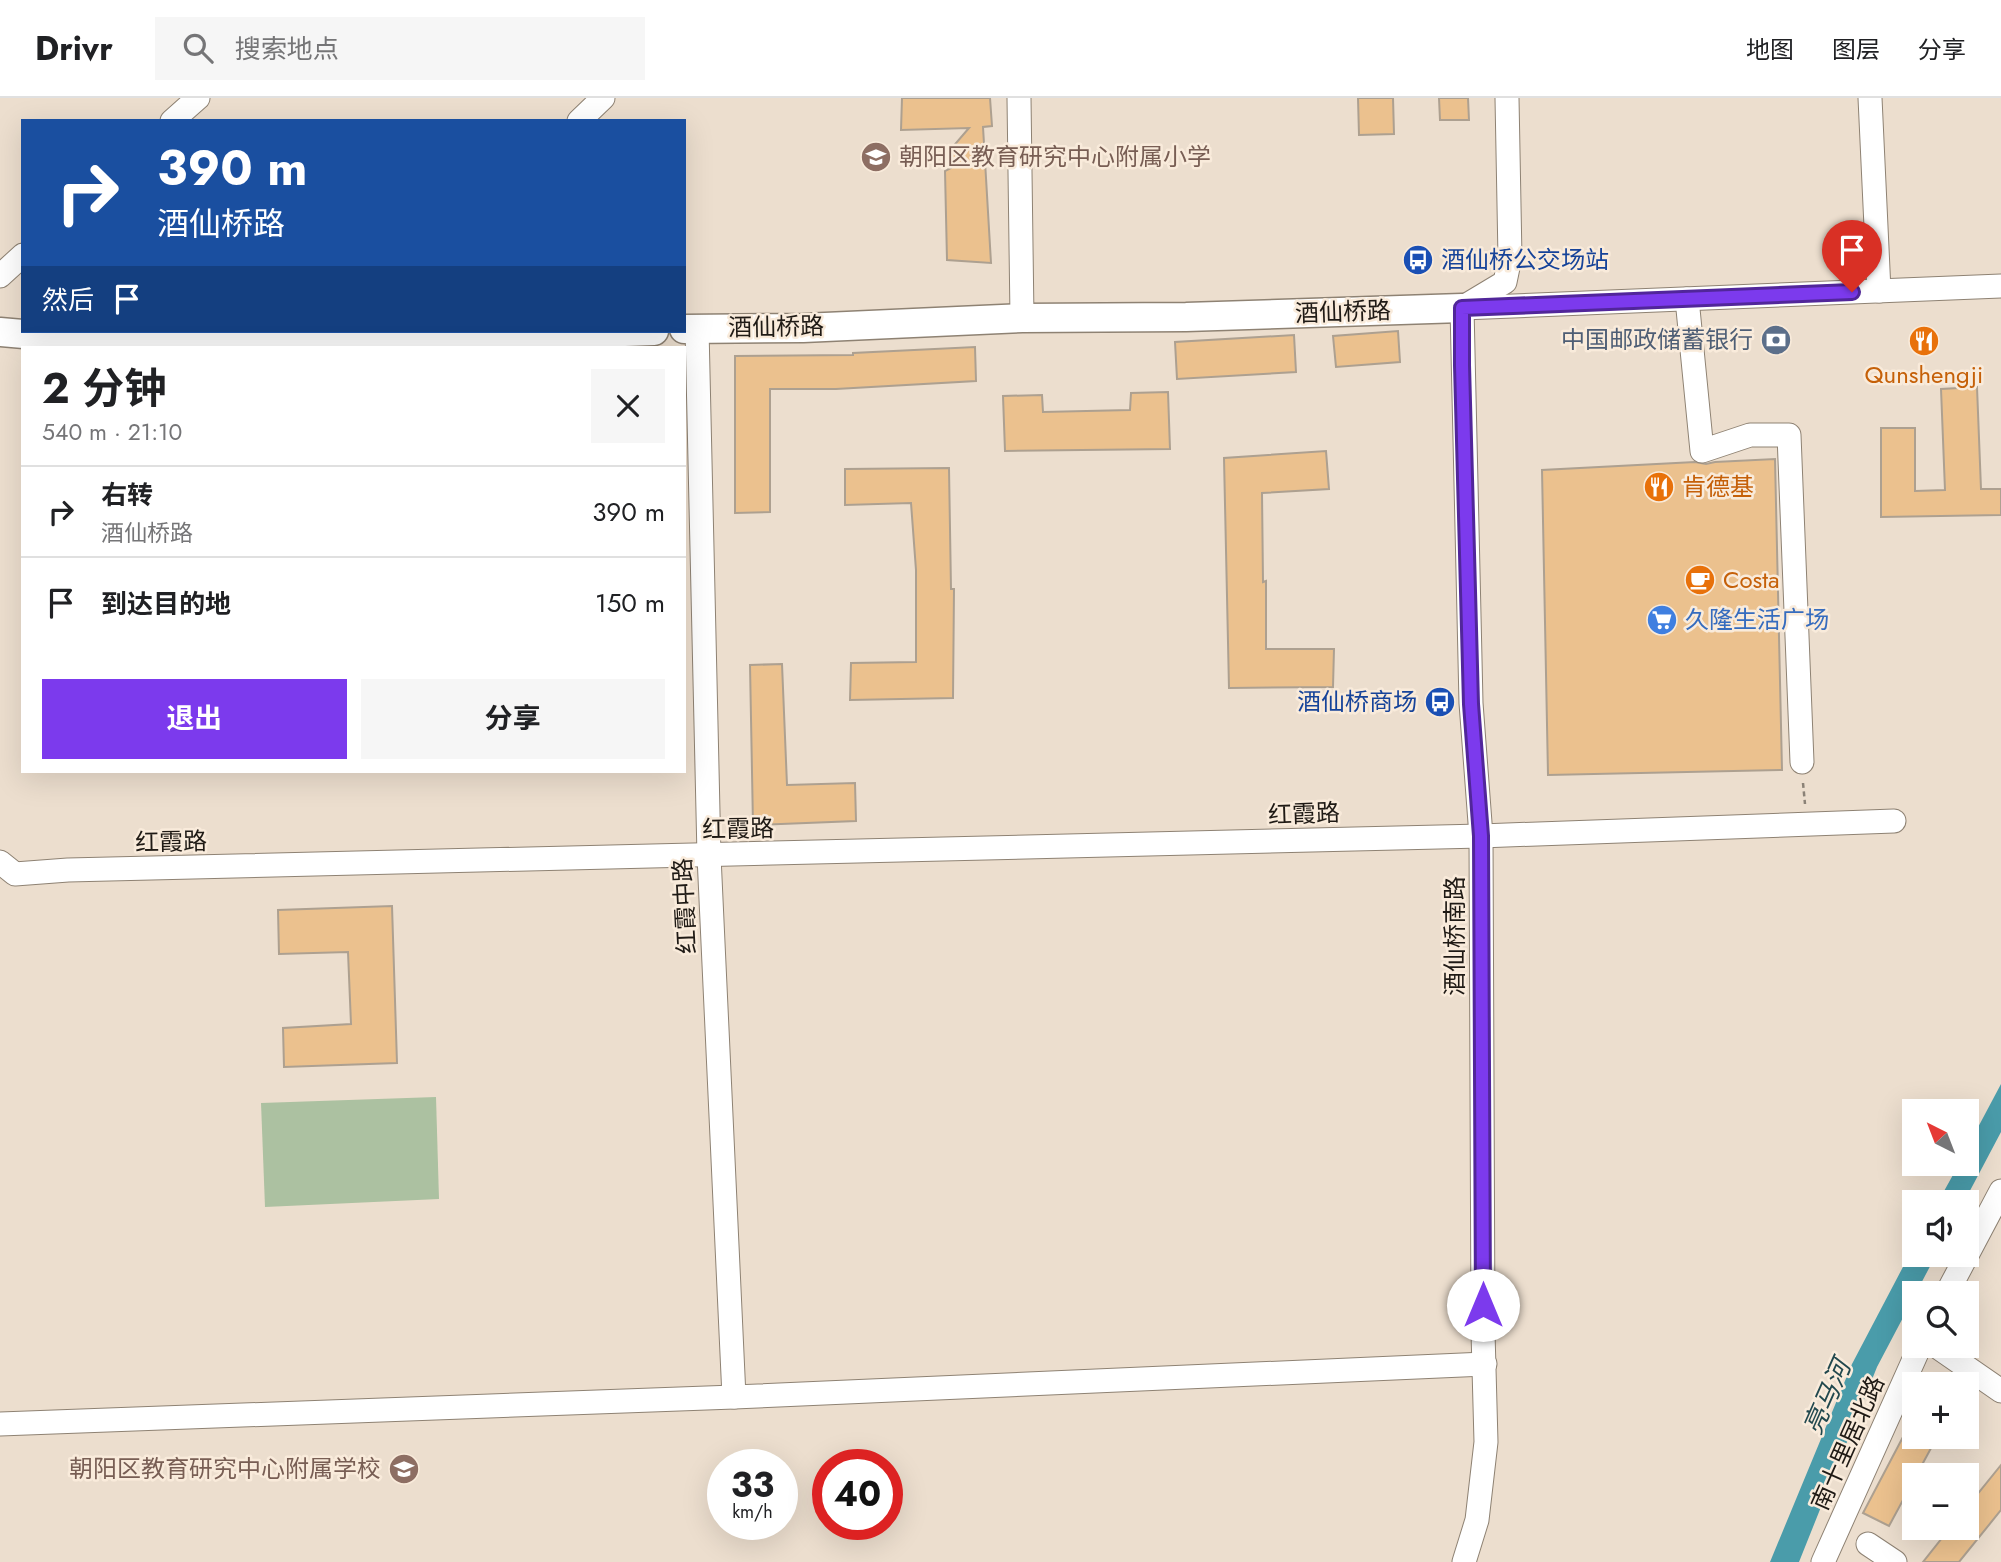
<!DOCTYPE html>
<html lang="zh">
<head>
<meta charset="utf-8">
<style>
	body { margin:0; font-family:Jost,"Noto Sans SC",sans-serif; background:#f6f6f6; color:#202124; height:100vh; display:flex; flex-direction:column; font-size:26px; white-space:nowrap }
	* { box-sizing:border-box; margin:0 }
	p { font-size:23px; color:#757577 }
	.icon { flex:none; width:38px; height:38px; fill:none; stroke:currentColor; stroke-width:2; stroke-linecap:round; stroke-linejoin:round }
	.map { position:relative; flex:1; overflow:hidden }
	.details { position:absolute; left:21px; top:248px; width:665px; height:427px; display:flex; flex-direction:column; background:#fff; border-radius:0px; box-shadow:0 7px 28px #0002 }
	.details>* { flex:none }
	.guide { position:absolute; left:21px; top:21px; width:665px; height:214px; border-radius:0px; box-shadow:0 7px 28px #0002; background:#1a4fa0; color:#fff; overflow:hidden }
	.needle { width:46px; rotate:318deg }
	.controls { position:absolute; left:1902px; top:1001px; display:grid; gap:14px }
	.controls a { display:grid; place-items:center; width:77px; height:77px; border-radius:0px; background:#fff; box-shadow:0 7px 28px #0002; font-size:35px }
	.speed { position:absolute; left:707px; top:1351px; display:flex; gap:14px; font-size:35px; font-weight:700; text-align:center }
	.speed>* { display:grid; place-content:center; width:91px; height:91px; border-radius:50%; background:#fff; box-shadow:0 7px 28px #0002; line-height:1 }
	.speed small { font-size:18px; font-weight:400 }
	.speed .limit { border:10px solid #d22; background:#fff; color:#111 }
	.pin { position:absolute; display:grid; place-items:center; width:60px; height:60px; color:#fff; margin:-72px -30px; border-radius:50% 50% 50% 0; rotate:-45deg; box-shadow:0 0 7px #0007 }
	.pin .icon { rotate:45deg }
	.me { position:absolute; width:77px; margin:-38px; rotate:0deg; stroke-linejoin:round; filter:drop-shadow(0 0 5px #0008) }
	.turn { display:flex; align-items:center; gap:24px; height:147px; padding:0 21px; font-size:32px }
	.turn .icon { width:91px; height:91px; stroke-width:2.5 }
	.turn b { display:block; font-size:49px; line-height:60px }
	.then { display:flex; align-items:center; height:66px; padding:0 21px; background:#0003; gap:14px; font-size:26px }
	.round { display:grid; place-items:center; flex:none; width:74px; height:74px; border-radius:0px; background:#f6f6f6 }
	.headline { display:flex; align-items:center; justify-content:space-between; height:119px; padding:0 21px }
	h1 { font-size:42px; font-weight:700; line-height:52px }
	.button { display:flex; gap:14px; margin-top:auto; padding:14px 21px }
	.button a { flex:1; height:80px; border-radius:0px; background:#7c3aed; color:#fff; font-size:28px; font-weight:700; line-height:80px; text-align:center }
	.button a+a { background:#f6f6f6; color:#202124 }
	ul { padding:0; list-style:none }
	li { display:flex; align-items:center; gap:21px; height:91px; padding:0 21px; border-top:2px solid #e0e0e0 }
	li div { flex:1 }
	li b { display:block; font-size:26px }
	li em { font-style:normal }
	header { display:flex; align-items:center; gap:42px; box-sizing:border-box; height:98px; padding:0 35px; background:#fff; border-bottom:2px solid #e0e0e0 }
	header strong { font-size:33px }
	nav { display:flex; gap:38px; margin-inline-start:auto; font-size:24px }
	.search { width:490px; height:63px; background:#f6f6f6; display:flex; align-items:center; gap:18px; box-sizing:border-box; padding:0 24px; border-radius:0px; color:#757577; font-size:26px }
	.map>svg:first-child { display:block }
</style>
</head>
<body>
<header>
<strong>Drivr</strong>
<div class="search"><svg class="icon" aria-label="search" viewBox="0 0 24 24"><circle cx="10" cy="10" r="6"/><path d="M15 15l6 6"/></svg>搜索地点</div>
<nav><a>地图</a><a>图层</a><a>分享</a></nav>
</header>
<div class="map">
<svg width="2001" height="1464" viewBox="0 0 2001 1464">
	<rect width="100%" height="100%" fill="#ecdece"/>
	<polygon fill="#acc1a1" points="436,999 439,1101 265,1109 261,1005"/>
	<g fill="#4a9caa">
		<polygon points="2001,986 2001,1034 1964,1104 1938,1104 1959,1066 1967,1066 1967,1050"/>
		<polygon points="1914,1148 1914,1157 1936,1157 1877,1269 1799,1464 1770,1464 1852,1266"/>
	</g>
	<g fill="#ebc18e" stroke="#ada090" stroke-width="2">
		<polygon points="902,0 990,0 992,28 983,29 991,165 947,162 945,73 951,70 950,52 969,30 901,32"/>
		<polygon points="1358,0 1393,0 1394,36 1359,37"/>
		<polygon points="1439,0 1468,0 1469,22 1440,22"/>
		<polygon points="1398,233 1400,264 1336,269 1333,238"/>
		<polygon points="1294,237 1296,274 1177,281 1175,244"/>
		<polygon points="975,249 976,283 836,291 770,291 770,414 735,415 735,258 853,257 853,255"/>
		<polygon points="1977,289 1981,391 2001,391 2001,417 1881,419 1881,330 1915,330 1915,393 1945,392 1941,291"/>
		<polygon points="1168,294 1170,351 1005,353 1003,298 1042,297 1043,314 1130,312 1131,295"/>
		<polygon points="1326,353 1329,391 1262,395 1263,484 1266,483 1266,551 1334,551 1333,589 1229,590 1224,360"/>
		<polygon points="1775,361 1782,672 1548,677 1542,372 1695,364 1706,366 1715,364"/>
		<polygon points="949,370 951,491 954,491 953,600 850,602 851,565 916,564 916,472 911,405 845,407 845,371"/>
		<polygon points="782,566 787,687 855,685 856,723 753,727 750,567"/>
		<polygon points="392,808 397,965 284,969 283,930 351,926 348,854 279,856 278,812"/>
		<polygon points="1914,1318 1914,1339 1937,1339 1889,1428 1863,1415"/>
		<polygon points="2001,1367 2001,1412 1959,1464 1923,1464 1950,1430 1967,1430 1967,1409"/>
	</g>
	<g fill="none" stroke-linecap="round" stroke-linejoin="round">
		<g stroke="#8e8273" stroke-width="25">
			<g id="minor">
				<polyline points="1019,0 1022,220"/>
				<polyline points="1870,0 1879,193"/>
				<polyline points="172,23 198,0"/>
				<polyline points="579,23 603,0"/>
				<polyline points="0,178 23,157"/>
				<polyline points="1687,201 1702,353 1750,337 1789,337 1802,664"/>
				<polyline points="1465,208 1505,184 1510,160 1507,0"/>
				<polyline points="1462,210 1471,605 1481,738 1483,1234 1486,1344 1477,1422 1464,1464"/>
				<polyline points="1462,210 2001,188"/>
				<polyline points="697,231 709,758 734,1299"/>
				<polyline points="0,764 15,776 68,772 1481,738 1894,723"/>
				<polyline points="1947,1195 2001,1093"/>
				<polyline points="1936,1248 2001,1293"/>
				<polyline points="0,1326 734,1299 1485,1266"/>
				<polyline points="1868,1446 1895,1464"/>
				<polyline points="1823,1464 1920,1248"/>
			</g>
		</g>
		<g stroke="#8e8273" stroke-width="31">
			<g id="major">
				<polyline points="684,231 803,230 1022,220 1186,219 1462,210"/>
				<polyline points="0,234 125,245 420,241 654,233"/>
			</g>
		</g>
		<polyline stroke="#8b8277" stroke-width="2.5" stroke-dasharray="5 3.5" stroke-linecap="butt" points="1803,685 1805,706"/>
		<use href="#minor" stroke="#fff" stroke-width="23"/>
		<use href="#major" stroke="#fff" stroke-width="28"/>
	</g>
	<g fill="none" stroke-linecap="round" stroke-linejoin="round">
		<g stroke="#51269a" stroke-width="18">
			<polyline id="route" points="1483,1207 1481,738 1471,606 1462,267 1462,210 1852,194"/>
		</g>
		<use href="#route" stroke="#7c3aed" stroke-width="12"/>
	</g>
	<defs>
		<g id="school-disc" transform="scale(1.575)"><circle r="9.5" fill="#8d6e63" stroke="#f9ebdb"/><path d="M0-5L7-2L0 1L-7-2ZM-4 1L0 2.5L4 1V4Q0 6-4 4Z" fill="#fff"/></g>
		<g id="bus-disc" transform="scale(1.575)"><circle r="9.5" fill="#1a4fb4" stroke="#f9ebdb"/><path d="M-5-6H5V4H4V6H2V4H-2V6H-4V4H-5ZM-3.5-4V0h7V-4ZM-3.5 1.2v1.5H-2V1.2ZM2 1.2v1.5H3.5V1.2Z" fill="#fff"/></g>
		<g id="bank-disc" transform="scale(1.575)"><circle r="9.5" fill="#5c6f8a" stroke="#f9ebdb"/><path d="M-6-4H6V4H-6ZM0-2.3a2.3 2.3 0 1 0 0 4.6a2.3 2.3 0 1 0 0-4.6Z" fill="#fff"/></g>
		<g id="restaurant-disc" transform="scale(1.575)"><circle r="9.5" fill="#e8710a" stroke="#f9ebdb"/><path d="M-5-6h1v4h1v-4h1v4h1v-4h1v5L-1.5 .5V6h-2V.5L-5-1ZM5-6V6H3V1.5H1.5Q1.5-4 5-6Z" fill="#fff"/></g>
		<g id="cafe-disc" transform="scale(1.575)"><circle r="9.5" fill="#e8710a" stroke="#f9ebdb"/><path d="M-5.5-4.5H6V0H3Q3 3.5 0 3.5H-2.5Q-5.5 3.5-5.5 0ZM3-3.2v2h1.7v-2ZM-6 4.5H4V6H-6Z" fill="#fff"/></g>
		<g id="supermarket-disc" transform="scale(1.575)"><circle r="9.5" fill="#3f7fe0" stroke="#f9ebdb"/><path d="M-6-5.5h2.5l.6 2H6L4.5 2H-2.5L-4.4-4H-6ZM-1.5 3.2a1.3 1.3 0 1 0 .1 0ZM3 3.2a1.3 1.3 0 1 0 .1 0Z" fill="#fff"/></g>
	</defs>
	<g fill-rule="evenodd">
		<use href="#school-disc" x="876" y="59"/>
		<use href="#bus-disc" x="1418" y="162"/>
		<use href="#bank-disc" x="1776" y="242"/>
		<use href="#restaurant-disc" x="1924" y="243"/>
		<use href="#restaurant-disc" x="1659" y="389"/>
		<use href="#cafe-disc" x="1700" y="482"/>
		<use href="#supermarket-disc" x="1662" y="522"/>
		<use href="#bus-disc" x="1440" y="604"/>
		<use href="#school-disc" x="404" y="1371"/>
	</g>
	<g text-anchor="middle" stroke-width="5" stroke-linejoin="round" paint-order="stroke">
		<g font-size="24" fill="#785e54" stroke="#f9ebdb" text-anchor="start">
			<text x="899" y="67">朝阳区教育研究中心附属小学</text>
			<text x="381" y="1379" text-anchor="end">朝阳区教育研究中心附属学校</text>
		</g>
		<g font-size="24" fill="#164399" stroke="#f9ebdb" text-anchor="start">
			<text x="1441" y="170">酒仙桥公交场站</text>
			<text x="1417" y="612" text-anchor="end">酒仙桥商场</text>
		</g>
		<g font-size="24" fill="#1f1a15" stroke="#f9ebdb">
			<text transform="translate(1343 214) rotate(-2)" y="8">酒仙桥路</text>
			<text transform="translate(776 229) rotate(-1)" y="8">酒仙桥路</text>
			<text transform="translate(1304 716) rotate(-2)" y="8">红霞路</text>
			<text transform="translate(738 731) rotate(-1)" y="8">红霞路</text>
			<text transform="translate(171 744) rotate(-1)" y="8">红霞路</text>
			<text transform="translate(685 808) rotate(-93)" y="8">红霞中路</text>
			<text transform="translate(1455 838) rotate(-90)" y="8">酒仙桥南路</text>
			<text transform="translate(1848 1345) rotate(-66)" y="8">南十里居北路</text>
		</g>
		<g font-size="24" fill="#4e5e75" stroke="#f9ebdb" text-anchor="end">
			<text x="1753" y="250">中国邮政储蓄银行</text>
		</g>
		<g font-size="24" fill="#c56008" stroke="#f9ebdb" text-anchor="start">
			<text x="1924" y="285" text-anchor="middle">Qunshengji</text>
			<text x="1682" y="397">肯德基</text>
			<text x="1723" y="490">Costa</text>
		</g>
		<g font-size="24" fill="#366cbe" stroke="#f9ebdb" text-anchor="start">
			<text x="1685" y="530">久隆生活广场</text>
		</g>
		<g font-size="26" font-style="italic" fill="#21484e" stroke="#f9ebdb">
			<text transform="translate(1827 1299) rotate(-66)" y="9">亮马河</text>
		</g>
	</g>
</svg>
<div class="controls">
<a><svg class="needle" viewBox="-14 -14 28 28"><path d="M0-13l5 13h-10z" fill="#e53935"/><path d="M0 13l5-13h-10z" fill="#757577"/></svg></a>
<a><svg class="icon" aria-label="sound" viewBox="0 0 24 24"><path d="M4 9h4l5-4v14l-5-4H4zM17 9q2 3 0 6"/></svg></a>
<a><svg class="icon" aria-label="search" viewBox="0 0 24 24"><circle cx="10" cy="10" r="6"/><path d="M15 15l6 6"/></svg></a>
<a>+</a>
<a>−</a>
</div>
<div class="speed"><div>33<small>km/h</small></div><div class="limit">40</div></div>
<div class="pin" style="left:1852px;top:194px;background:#d93025"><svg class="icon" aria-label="arrive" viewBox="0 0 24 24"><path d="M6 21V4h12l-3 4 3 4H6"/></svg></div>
<svg class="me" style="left:1483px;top:1207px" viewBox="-20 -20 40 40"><circle r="19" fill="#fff"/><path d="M0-13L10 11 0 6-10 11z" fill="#7c3aed"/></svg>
<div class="guide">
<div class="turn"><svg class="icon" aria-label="right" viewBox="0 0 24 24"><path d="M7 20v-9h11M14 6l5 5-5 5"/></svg><div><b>390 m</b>酒仙桥路</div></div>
<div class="then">然后<svg class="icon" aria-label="arrive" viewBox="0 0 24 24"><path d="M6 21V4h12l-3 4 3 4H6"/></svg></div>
</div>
<section class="details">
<div class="headline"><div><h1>2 分钟</h1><p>540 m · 21:10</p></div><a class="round"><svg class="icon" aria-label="close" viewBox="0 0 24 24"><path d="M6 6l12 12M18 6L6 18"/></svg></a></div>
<ul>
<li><svg class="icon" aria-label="right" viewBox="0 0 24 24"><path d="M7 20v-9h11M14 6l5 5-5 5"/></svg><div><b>右转</b><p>酒仙桥路</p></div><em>390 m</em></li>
<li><svg class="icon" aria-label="arrive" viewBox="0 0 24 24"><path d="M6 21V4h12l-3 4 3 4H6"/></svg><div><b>到达目的地</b></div><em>150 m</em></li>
</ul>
<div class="button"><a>退出</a><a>分享</a></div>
</section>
</div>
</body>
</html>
